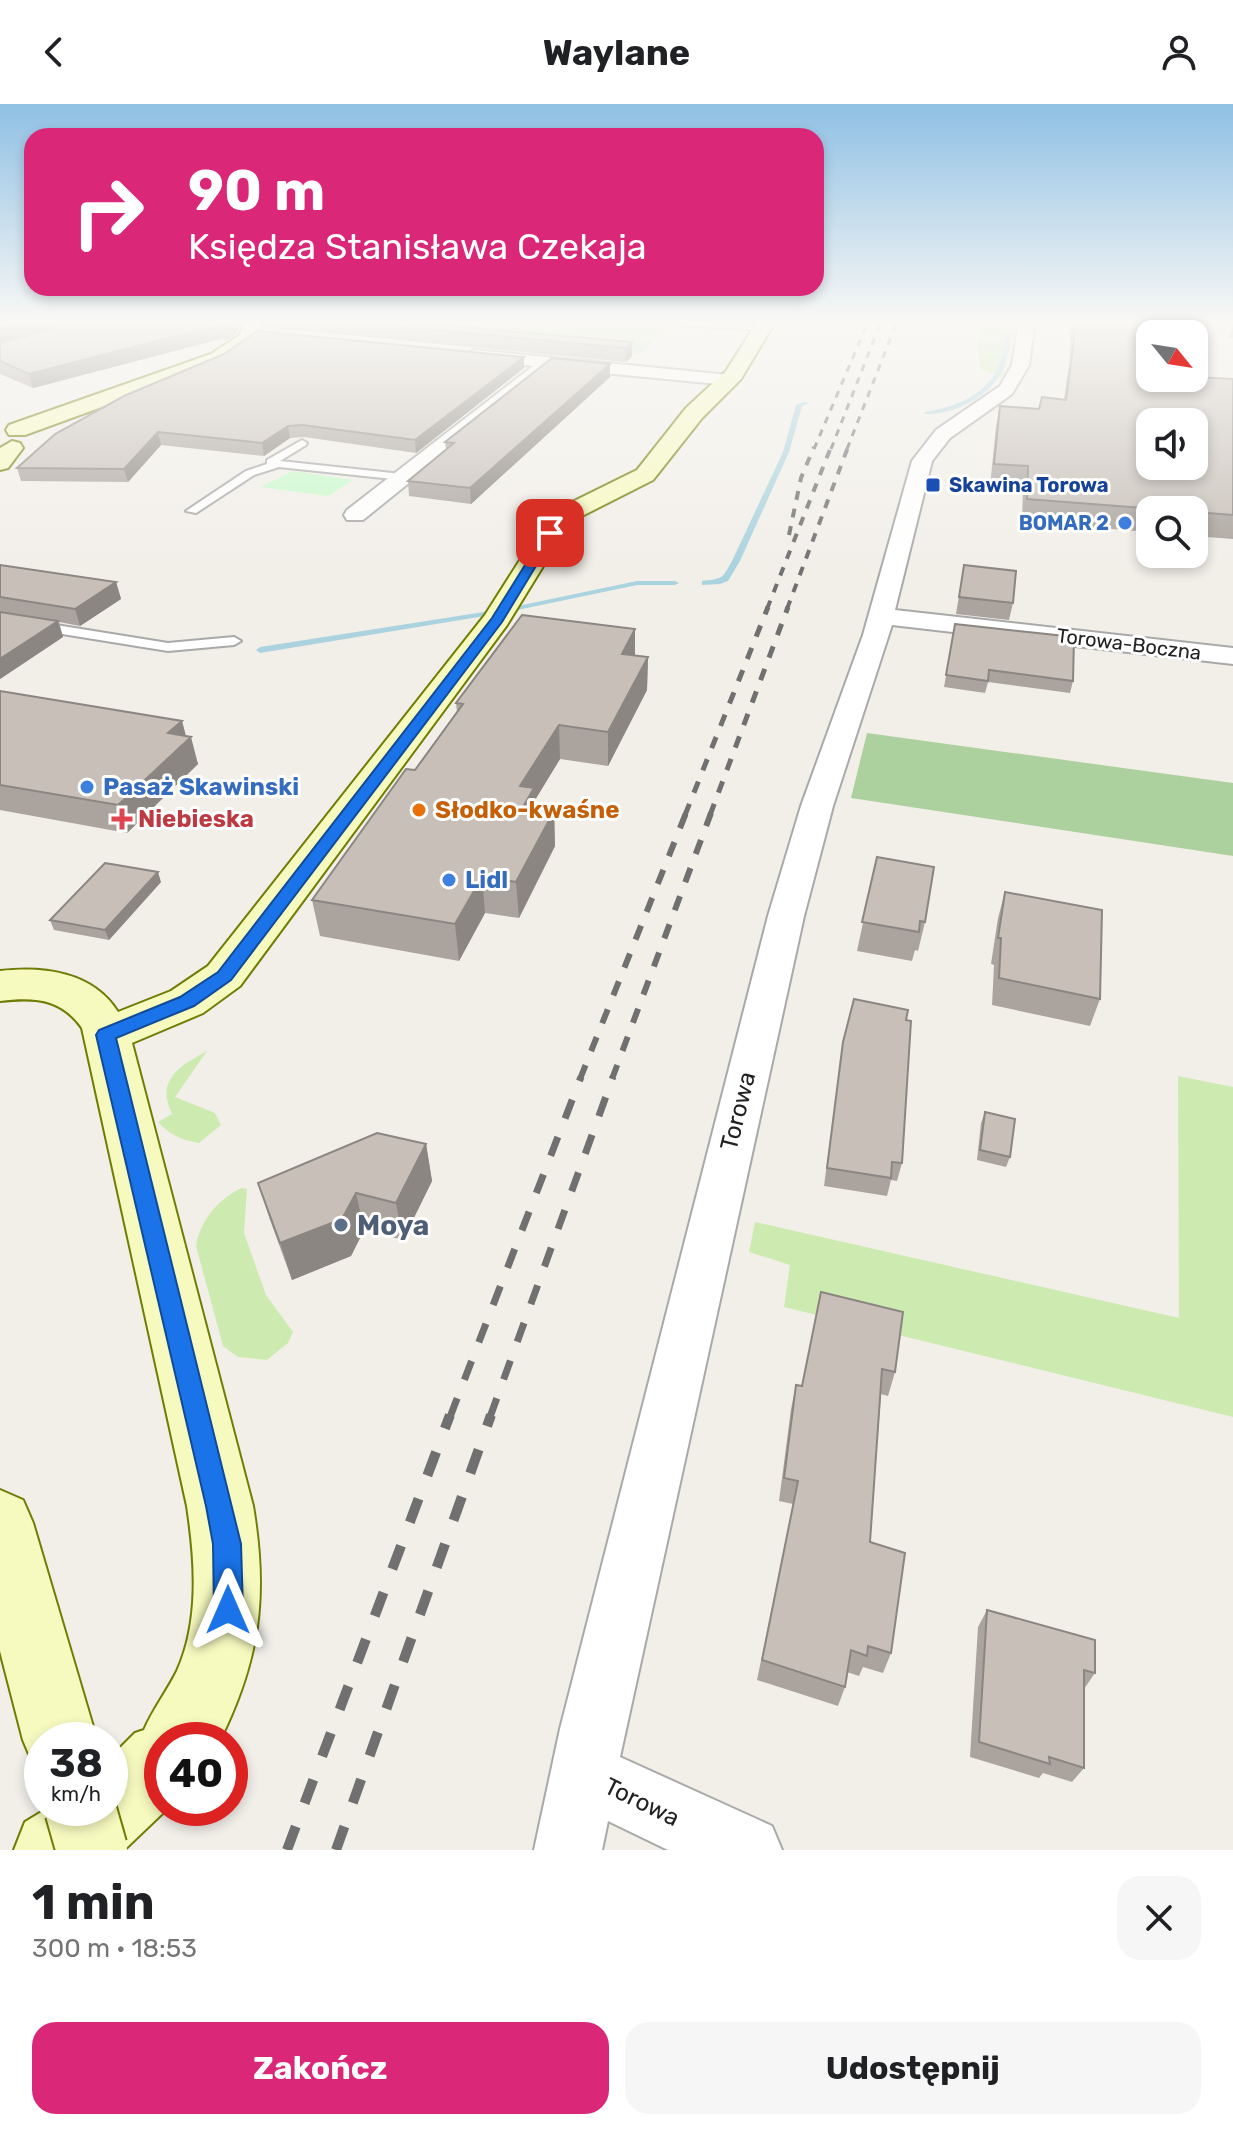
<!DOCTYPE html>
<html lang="pl">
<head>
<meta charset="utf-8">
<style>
	body { margin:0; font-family:Rubik,sans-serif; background:#f6f6f6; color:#202124; height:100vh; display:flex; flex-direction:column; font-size:30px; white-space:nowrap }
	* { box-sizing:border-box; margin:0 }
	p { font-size:26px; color:#757577 }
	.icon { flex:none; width:44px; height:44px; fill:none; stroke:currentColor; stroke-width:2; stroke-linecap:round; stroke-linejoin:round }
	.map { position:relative; height:1746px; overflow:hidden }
	.details { display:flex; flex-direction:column; background:#fff; flex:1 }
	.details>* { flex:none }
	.banner { position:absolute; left:24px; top:24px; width:800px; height:168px; border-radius:24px; box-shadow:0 4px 12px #0003; background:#db2777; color:#fff; overflow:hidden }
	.needle { width:52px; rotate:120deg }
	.controls { position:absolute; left:1136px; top:216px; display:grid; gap:16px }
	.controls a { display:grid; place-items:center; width:72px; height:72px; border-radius:16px; background:#fff; box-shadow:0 4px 12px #0003; font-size:40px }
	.speed { position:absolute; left:24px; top:1618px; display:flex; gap:16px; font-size:40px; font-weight:700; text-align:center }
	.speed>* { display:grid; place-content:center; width:104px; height:104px; border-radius:50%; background:#fff; box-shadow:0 4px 12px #0003; line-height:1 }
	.speed small { font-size:20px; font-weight:400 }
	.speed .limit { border:12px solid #d22; background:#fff; color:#111 }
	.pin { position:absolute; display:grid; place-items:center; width:68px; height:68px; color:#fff; margin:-34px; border-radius:16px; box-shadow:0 4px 12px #0006 }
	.me { position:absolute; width:88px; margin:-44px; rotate:0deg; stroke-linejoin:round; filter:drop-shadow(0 0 6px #0008) }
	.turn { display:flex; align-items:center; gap:28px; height:168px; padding:0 32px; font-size:36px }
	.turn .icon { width:104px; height:104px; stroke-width:2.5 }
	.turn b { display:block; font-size:56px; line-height:68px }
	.round { display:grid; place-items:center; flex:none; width:84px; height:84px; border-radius:24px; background:#f6f6f6 }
	.headline { display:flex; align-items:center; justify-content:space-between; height:136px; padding:0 32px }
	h1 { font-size:48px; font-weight:700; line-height:60px }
	.cta { display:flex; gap:16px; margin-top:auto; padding:16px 32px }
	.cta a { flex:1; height:92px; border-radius:24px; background:#db2777; color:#fff; font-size:32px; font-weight:700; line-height:92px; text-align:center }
	.cta a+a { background:#f6f6f6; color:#202124 }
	header { display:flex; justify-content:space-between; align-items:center; height:104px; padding:0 32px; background:#fff; font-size:36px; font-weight:700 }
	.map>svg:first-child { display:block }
</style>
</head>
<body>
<header><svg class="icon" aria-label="back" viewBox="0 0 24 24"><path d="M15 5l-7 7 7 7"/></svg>Waylane<svg class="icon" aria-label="person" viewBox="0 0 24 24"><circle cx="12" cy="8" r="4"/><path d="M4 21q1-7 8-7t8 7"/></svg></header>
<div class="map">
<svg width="1233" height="1746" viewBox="0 0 1233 1746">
	<rect width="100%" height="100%" fill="#f2efe9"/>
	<g fill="#cdebb0">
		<polygon points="402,218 602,218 668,224 641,250 455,232"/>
		<polygon points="983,218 1017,218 1002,273 980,265 978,239"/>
		<path d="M207,947L175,993L215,1009L221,1021L199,1039C181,1036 170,1031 158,1018L172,1010C156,976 178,963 207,947Z"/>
		<polygon points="1178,972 1233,983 1233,1313 784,1203 790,1161 749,1148 755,1118 1179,1214"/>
		<path d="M241,1084L247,1085L244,1129L266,1191L293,1228L288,1239L267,1256L238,1253L223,1242L196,1142C201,1115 217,1097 241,1084Z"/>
	</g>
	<polygon fill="#add19e" points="867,629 1233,679 1233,752 851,694"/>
	<polygon fill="#c8facc" points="293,367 353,376 328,392 261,383"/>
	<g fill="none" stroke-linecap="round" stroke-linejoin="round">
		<g fill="#aad3df" fill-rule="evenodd">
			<path d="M1009,218H1013C1011,233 1009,249 1004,263C992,292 955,311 925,310V308C953,304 987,291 999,262C1004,248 1006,233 1009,218Z"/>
			<path d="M804,298L809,299L802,302L789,348L740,457L728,477L720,480L702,481V477C724,474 721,476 732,457L783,348L796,301Z"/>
			<polygon points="637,477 675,477 679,479 675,481 637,481 503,509 260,549 256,546 260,543 503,505"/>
		</g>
		<g stroke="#a9a9a9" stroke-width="4">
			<g id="lane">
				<polygon points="628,218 691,218 767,224 763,226"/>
				<polygon points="302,336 307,339 306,341 280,357 402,370 407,373 402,376 279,363 254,371 196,409 186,407 246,367 267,360 267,356"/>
				<polygon points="0,512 168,539 234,533 241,537 234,541 168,547 0,520"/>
			</g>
		</g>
		<g stroke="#a9a9a9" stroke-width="4">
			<g id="street">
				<polygon points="1019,218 1035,218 1029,261 1012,290 950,334 932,357 895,506 1233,544 1233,560 892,521 833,702 804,812 620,1653 772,1722 782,1746 668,1746 608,1717 602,1746 534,1746 560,1625 768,812 801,702 863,531 912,357 936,326 1000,282 1012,261"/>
				<polygon points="474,246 729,271 738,276 729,281 551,264 363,416 347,416 344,411 347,406 533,262 468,255 466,251"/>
			</g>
		</g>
		<g stroke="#707d05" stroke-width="4">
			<g id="secondary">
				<polygon points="244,218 262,218 258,234 225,258 25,331 9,331 6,326 9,321 211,250 240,231"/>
				<path d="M757,218H775L741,275L702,314L653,376L580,413L561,433L507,521L240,882L203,909L132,939L253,1402C268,1491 260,1555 220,1636H162V1704H168L124,1746H14L25,1718L48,1704H110V1654L135,1629L144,1626C153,1605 167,1587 177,1567C200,1516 195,1455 187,1402L82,924C61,894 34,893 0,897V867C44,862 93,868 118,908L171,887L208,862L485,511L541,423L562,403L637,366L686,304L726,267Z"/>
				<polygon points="12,337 20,339 23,344 8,364 0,366 0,344"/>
				<polygon points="0,1386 23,1396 33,1419 97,1636 42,1636 42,1666 34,1662 23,1636 0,1547"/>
			</g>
		</g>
		<use href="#lane" fill="#fff" fill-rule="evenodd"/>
		<use href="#street" fill="#fff" fill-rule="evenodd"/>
		<use href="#secondary" fill="#f7fabf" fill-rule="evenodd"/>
		<g stroke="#707070" stroke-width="3" stroke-dasharray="7 7" stroke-linecap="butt">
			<polyline points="814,345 868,218"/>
			<polyline points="831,345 881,218"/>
			<polyline points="847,345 897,218"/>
		</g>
		<g stroke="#707070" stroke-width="4" stroke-dasharray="9 9" stroke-linecap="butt">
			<polyline points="789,431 801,374 814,343"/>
			<polyline points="767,505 831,343"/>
			<polyline points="787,505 848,343"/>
		</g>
		<g stroke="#707070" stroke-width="5" stroke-dasharray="12 12" stroke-linecap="butt">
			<polyline points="685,711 768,503"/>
			<polyline points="710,711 788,503"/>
		</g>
		<g stroke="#707070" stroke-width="6" stroke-dasharray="15 15" stroke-linecap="butt">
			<polyline points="580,975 686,709"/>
			<polyline points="612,975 711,709"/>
		</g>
		<g stroke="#707070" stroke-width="7" stroke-dasharray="20 20" stroke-linecap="butt">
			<polyline points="450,1313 581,973"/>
			<polyline points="490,1313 613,973"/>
		</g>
		<g stroke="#707070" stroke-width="10" stroke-dasharray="25 25" stroke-linecap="butt">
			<polyline points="287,1746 450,1311"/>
			<polyline points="336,1746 491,1311"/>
		</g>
		<g stroke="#707d05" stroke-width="74" stroke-linecap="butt">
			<polyline id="secondary-bridge" points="80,1704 92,1746"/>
		</g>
		<use href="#secondary-bridge" stroke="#f7fabf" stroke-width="70"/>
	</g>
	<g fill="#aba49e">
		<polygon points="0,218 241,218 237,229 225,237 224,234 33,284 0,270"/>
		<polygon points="263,218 436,218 429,220 632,238 632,252 626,258 264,223"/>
		<polygon points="1072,218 1189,218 1186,230 1169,230 1150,274 1233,275 1233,435 1194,432 1194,406 1150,406 1150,428 1022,418 1023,384 990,382 996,323 1000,302 1039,305 1064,295 1070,254 1070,226"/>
		<polygon points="1232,218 1233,218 1233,234 1229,234"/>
		<polygon points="524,264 416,349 304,333 290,334 264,352 161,341 128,378 21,377 17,364 55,330"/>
		<polygon points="610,273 471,400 409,392 408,377 446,345 445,338"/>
		<polygon points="0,461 116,478 121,495 80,522 59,518 63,533 0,575"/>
		<polygon points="964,461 1013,499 1009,516 956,510"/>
		<polygon points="955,520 1073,577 1070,589 988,578 985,589 944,583"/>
		<polygon points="635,525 635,552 648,553 647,586 608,662 560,655 535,696 535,704 554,707 555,742 519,814 485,809 459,857 320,832 312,796 415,666 457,608 456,599"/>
		<polygon points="0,587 182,617 186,632 198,660 127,729 0,706"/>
		<polygon points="877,753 925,818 918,847 915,846 912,857 857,847"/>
		<polygon points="161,778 109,836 54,826 50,816"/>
		<polygon points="1005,788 1100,895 1090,922 992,901 994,861 991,860 998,814"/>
		<polygon points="906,916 902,1059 897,1077 891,1076 887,1092 824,1082 843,938"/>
		<polygon points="985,1008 1010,1053 1006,1063 977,1056 981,1019"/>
		<polygon points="426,1040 432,1077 403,1136 364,1126 351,1152 292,1176 270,1116 258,1079"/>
		<polygon points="903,1208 895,1268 888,1292 881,1290 870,1438 891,1549 883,1569 863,1563 859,1572 847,1568 845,1583 838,1602 757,1576 793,1400 779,1397 791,1305 796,1281 802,1282"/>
		<polygon points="987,1506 1095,1569 1084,1585 1084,1664 1072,1678 1043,1669 1039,1674 970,1653 978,1523"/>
	</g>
	<g fill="#8b8681">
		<polygon points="25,218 81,218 0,239 0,224"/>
		<polygon points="231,218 241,218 237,229 225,237 223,224"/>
		<polygon points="222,220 224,234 33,284 29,270"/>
		<polygon points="632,238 632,252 626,258 626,244"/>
		<polygon points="524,253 524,264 416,349 415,336"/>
		<polygon points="610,260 610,273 471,400 470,384"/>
		<polygon points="288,322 290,334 264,352 262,339"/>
		<polygon points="158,328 161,341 128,378 124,365"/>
		<polygon points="116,478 121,495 80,522 75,505"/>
		<polygon points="58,517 63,533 0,575 0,555"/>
		<polygon points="635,525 635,557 622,550"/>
		<polygon points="648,553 647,586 608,662 608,628"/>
		<polygon points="182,617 187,637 191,633 198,660 127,729 118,701 168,629"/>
		<polygon points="559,621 560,655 535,696 536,719 526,738 520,682"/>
		<polygon points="554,707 555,742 519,814 516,778"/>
		<polygon points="158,768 161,778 109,836 105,826"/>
		<polygon points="482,773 485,809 459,857 455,820"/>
		<polygon points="426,1040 432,1077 403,1136 396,1099"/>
		<polygon points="356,1089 364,1126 351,1152 292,1176 280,1139"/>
	</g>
	<g fill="#c7bfb8" stroke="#8b8681" stroke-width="2" fill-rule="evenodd">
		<polygon points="0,218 25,218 0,224"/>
		<polygon points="79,218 231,218 223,224 222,220 29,270 0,257 0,239"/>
		<polygon points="349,218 407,218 632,238 626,244"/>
		<path d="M1074,218H1163L1169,230H1150V274H1194V273L1233,275V411L1194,408V406H1169L1027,395L1028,362L994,360L1000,302L1039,305L1042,293L1066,296L1074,236ZM1150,318H1194V362H1150Z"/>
		<polygon points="257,227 524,253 415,336 302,321 288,322 262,339 158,328 124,365 17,364 55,330 124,292 224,250"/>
		<polygon points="552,254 610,260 470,384 408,377 454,339 445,338"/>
		<polygon points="0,461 116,478 75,505 0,493"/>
		<polygon points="964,461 1016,467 1013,499 959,493"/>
		<polygon points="0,508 58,517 0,555"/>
		<polygon points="522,511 635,525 622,550 648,553 608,628 559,621 520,682 534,684 523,703 554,707 516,778 482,773 455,820 312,796 406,665 415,666 463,600 456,599"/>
		<polygon points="955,520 1074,533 1073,577 989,566 988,577 946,571"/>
		<polygon points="0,587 182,617 168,629 191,633 118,701 0,681"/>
		<polygon points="877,753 934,763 925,818 920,817 919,828 862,818"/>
		<polygon points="105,759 158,768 105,826 50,816"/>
		<polygon points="1005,788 1102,806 1100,895 999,874 1001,834 998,834"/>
		<polygon points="854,895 908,906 906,916 911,917 902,1059 892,1058 891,1074 827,1064 843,938"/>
		<polygon points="985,1008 1015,1015 1010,1053 980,1046"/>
		<polygon points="377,1029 426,1040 396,1099 356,1089 342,1115 280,1139 258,1079"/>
		<polygon points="821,1188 903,1208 895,1268 882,1265 870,1438 905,1449 891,1549 868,1542 867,1552 851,1546 845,1583 762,1556 798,1377 784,1374 796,1281 802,1282"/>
		<polygon points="987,1506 1095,1536 1095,1569 1084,1566 1084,1664 1049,1653 1050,1660 979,1638"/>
	</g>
	<linearGradient id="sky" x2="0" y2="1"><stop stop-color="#8fc0e4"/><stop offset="0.47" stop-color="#f9f8f5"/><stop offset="1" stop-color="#f9f8f5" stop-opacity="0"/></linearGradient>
	<rect width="1233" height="463" fill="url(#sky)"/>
	<polygon fill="#1a73e8" stroke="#114b97" stroke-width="2" points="550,426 556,429 502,518 231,876 194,902 116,934 241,1440 243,1506 239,1516 228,1521 218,1516 214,1506 213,1440 206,1402 96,931 99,926 180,893 218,868 492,514 545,429"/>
	<rect fill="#1a4fb4" stroke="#fff" stroke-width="3" x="925" y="373" width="16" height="16" rx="4"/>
	<g fill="#3f7fe0" stroke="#fff" stroke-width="3">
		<circle cx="1125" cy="419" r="8"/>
		<circle cx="87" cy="683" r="8"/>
		<circle cx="449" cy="776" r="8"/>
	</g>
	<circle fill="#e8710a" stroke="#fff" stroke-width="3" cx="419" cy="706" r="8"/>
	<path fill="#e0444e" stroke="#fff" stroke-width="3" d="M118 703h8v8h8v8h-8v8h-8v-8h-8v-8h8z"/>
	<circle fill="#5c6f8a" stroke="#fff" stroke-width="3" cx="341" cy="1121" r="8"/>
	<g text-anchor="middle" stroke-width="6" stroke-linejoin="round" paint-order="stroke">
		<g font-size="20" font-weight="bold" fill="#164399" stroke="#fff" text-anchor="start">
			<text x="949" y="388">Skawina Torowa</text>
		</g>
		<g font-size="20" font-weight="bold" fill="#366cbe" stroke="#fff" text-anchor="end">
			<text x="1109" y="426">BOMAR 2</text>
		</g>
		<g font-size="20" fill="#222" stroke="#fff">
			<text transform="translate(1129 540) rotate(7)" y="7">Torowa-Boczna</text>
		</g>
		<g font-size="24" font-weight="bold" fill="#366cbe" stroke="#fff" text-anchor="start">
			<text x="103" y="691">Pasaż Skawinski</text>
			<text x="465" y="784">Lidl</text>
		</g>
		<g font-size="24" font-weight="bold" fill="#c56008" stroke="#fff" text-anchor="start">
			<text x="435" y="714">Słodko-kwaśne</text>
		</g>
		<g font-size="24" font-weight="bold" fill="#be3a42" stroke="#fff" text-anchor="start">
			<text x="138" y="723">Niebieska</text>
		</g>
		<g font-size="24" fill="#222" stroke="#fff">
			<text transform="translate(738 1007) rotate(-76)" y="8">Torowa</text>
			<text transform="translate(642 1698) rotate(26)" y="8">Torowa</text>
		</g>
		<g font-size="28" font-weight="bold" fill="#4e5e75" stroke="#fff" text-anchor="start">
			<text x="357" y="1131">Moya</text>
		</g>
	</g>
</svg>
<div class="controls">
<a><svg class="needle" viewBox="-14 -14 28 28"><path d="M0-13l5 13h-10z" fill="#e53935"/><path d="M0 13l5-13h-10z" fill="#757577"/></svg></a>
<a><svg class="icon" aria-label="sound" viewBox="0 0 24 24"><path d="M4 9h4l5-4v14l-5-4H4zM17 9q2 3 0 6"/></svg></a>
<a><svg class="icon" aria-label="search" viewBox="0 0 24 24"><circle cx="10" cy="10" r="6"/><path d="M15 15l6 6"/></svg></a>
</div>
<div class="speed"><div>38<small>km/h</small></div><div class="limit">40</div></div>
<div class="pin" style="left:550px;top:429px;background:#d93025"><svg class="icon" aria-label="arrive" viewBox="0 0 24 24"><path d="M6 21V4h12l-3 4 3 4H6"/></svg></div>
<svg class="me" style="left:228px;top:1506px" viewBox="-20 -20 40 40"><path d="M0-17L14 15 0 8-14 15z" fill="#1a73e8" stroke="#fff" stroke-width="4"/></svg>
<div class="banner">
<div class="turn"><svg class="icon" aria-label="right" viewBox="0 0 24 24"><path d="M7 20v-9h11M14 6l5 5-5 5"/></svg><div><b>90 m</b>Księdza Stanisława Czekaja</div></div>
</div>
</div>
<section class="details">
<div class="headline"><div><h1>1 min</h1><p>300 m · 18:53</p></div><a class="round"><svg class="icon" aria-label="close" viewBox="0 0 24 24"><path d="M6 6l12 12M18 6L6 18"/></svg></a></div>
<div class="cta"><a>Zakończ</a><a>Udostępnij</a></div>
</section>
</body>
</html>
